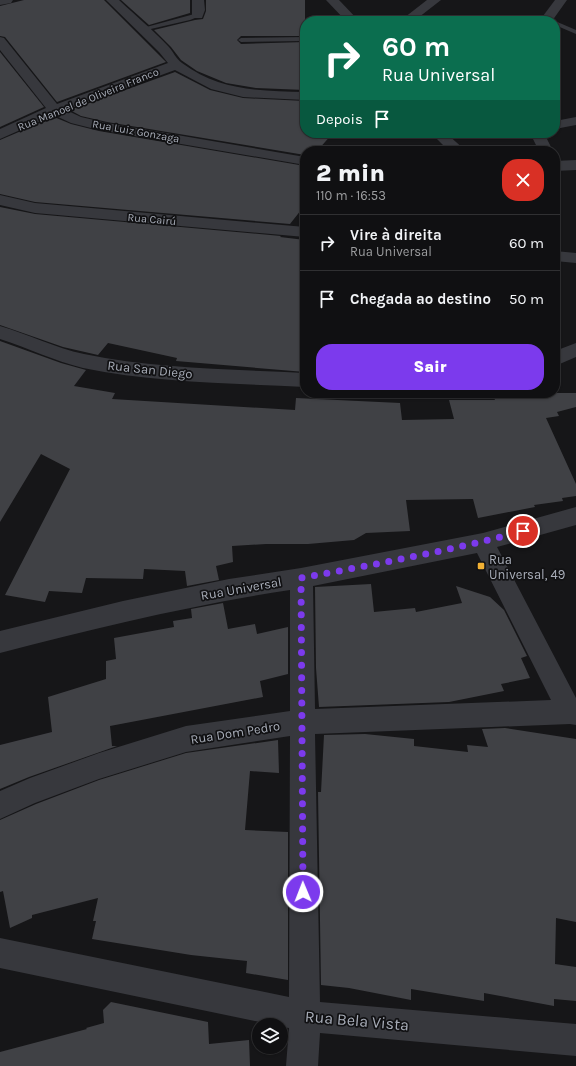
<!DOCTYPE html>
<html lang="pt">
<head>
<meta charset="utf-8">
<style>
	body { margin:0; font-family:Karla,sans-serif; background:#1e1e20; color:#f1f3f6; height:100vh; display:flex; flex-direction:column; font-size:15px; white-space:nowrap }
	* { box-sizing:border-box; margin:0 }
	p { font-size:13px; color:#9c9d9f }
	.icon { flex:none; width:22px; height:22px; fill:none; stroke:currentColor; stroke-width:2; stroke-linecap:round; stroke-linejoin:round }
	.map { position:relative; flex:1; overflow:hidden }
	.side { position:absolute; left:300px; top:146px; width:260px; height:252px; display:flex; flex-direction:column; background:#101012; border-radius:16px; box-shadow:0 1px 3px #0004,0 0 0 1px #303032 }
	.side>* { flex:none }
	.top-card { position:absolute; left:300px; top:16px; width:260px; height:122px; border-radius:16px; box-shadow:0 1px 3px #0004,0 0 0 1px #303032; background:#0b6e4f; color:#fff; overflow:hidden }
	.buttons { position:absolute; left:252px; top:1018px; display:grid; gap:8px }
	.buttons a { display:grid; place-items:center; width:36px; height:36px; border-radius:50%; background:#101012; box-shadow:0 1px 3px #0004,0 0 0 1px #303032; font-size:20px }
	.pin { position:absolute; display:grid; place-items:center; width:34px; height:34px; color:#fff; margin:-17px; border:2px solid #fff; border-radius:50%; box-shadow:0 1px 4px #0007 }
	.me { position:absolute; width:44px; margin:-22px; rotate:359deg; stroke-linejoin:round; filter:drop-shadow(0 0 3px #0008) }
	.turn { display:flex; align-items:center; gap:14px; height:84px; padding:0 16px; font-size:18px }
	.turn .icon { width:52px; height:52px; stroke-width:2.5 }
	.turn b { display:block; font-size:28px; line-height:34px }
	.then { display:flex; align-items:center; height:38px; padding:0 16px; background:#0003; gap:8px; font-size:15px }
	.round { display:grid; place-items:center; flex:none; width:42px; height:42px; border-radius:16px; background:#1e1e20 }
	.head { display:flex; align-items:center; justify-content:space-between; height:68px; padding:0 16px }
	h1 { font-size:24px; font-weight:800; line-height:30px }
	.button { display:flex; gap:8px; margin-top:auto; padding:8px 16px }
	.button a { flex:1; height:46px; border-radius:16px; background:#7c3aed; color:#fff; font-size:16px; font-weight:800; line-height:46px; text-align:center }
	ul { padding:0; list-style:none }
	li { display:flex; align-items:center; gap:12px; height:56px; padding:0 16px; border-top:1px solid #303032 }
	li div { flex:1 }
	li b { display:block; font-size:15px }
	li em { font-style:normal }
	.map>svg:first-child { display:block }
</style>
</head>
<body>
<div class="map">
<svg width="576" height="1066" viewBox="0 0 576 1066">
	<rect width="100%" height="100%" fill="#161618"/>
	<g fill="#404145">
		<polygon points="24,0 104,0 166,62 57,102 5,37 0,36 0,6"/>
		<polygon points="121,0 190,0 190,13 149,25"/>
		<polygon points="206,0 305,0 305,36 241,36 237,40 241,44 305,42 305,90 256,88 226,83 197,71 181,60 171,47 154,30 195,20 203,19 206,11"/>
		<polygon points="0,52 44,107 0,127"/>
		<polygon points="175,72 210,90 243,98 305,101 305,133 333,133 317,151 305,151 305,155 107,122 81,116 70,110"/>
		<polygon points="54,117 71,124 99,131 305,166 305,205 290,224 35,202 0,194 0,140"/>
		<polygon points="0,207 35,214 281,236 280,237 305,240 305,372 176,361 177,358 108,343 98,355 63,347 0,325"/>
		<polygon points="0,341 61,363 86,370 74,386 115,393 112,399 295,410 296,398 400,403 402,420 454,419 449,400 495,400 492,393 576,393 576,407 557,412 559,416 546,418 576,484 576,496 562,498 563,501 534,505 535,507 478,518 473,499 406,500 410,531 366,533 354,540 308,544 266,544 232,546 233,562 216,566 219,580 187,586 185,571 144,569 143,579 86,578 82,593 49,591 45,602 5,595 70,469 41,454 0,522"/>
		<polygon points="371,584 374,612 415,608 416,612 462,603 456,586 490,597 504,610 527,656 521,658 530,678 501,684 504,691 449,702 319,707 316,668 315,587"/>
		<polygon points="223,603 228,629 255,624 257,634 288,627 288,674 260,681 263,697 110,726 112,746 117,746 29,777 0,789 0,745 52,732 48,697 106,679 106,661 116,659 114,638 174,627 173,621 192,618 191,609"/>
		<polygon points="505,728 576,739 576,922 556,918 555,964 576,967 576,1001 554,999 554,1006 484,993 484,1001 411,989 411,1000 349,988 321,985 318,792 321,792 324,735 365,734 414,739 414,746 468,752 467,745 488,747 482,729"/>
		<polygon points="278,740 279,773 250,771 245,830 288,832 288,980 246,973 247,961 191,955 92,939 96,921 93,921 98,898 32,915 32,918 10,928 3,891 0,892 0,820 36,804 99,780 186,753"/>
		<polygon points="111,1002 208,1022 209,1044 249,1040 250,1066 0,1066 0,1052 87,1029 86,1028 104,1023 103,1010"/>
	</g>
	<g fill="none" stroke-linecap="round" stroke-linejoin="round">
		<g fill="#37383d" fill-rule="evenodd">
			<polygon points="198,13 200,14 200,16 190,20 142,31 139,29"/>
			<polygon points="555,21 576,30 576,34 555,25"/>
			<polygon points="305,37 305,41 241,42 238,40 241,38"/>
		</g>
		<g fill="#37383d" fill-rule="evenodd">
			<polygon points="0,0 13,0 11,3 0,5"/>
			<path d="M106,0H119C135,15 153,30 168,46C173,51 176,59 182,63C220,91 260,91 305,92V100L243,97L211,89L175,70L66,110L81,117L107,123L305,157V165L99,130L71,123L54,115L0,139V129L46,108L0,50V37L4,38L57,104L168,63L159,52Z"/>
			<polygon points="192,0 204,0 205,10 202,18 194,18 192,15"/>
			<polygon points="326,0 339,0 359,21 346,21"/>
			<polygon points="427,0 441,0 414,21 400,21"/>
			<polygon points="555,0 567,0 552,21 537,21 543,16"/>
			<polygon points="576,117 576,125 555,129 555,121"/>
			<polygon points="431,133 446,133 466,151 449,151"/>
			<polygon points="533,133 547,133 546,137 553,151 539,151 532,137"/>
			<polygon points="576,160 576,170 555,171 555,161"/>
			<polygon points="0,195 35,203 305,227 305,237 35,213 0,205"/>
			<polygon points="555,251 576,253 576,263 555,261"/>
			<path d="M0,326C28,334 55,348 84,354C156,369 231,369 305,373V387C231,383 156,383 83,368C54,361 28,348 0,339Z"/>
			<polygon points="576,343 576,357 555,366 555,351"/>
			<path d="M576,507V525L497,547L576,698V725L570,724L315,734L320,1002L576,1024V1056L320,1033L318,1066H286L289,1028L281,1027V1025H274L0,968V938L289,997L290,736L186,752L99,779L35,803L0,819V791L30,778L99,753L186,726L290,711V590C192,605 96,628 0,653V631L123,601L229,579L301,568L483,533ZM477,553L551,700L315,709L313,586Z"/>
		</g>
	</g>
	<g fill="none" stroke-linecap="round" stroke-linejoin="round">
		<path stroke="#7c3aed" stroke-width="7" stroke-dasharray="0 12.6" d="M303,892L301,578C376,564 450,551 523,531"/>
	</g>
	<rect fill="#f2b134" stroke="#111113" stroke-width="1.5" x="477" y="562" width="8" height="8" rx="2"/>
	<g text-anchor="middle" stroke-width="3.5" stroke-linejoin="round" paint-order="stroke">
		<g font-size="11" fill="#a8adb8" stroke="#111113">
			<text transform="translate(88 99) rotate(-22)" y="4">Rua Manoel de Oliveira Franco</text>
			<text transform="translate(136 131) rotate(10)" y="4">Rua Luiz Gonzaga</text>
			<text transform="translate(152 219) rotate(5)" y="4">Rua Cairú</text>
		</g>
		<g font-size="13" fill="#a8adb8" stroke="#111113">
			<text transform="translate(150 369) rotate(6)" y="5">Rua San Diego</text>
			<text transform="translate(241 588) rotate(-10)" y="5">Rua Universal</text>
			<text transform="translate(235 732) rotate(-9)" y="5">Rua Dom Pedro</text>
		</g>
		<g font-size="13" fill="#a8adb8" stroke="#111113" text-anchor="start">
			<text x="489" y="564">Rua<tspan x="489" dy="15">Universal, 49</tspan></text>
		</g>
		<g font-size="16" fill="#a8adb8" stroke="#111113">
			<text transform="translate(357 1020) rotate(5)" y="6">Rua Bela Vista</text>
		</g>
	</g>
</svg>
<div class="buttons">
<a><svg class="icon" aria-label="layers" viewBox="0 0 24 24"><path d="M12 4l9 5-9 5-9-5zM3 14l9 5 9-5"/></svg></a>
</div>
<div class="pin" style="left:523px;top:531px;background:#d93025"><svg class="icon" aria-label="arrive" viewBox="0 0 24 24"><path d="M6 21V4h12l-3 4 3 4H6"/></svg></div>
<svg class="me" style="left:303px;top:892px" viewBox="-20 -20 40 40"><circle r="17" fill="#7c3aed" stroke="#fff" stroke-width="3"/><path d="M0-11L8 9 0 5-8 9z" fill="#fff"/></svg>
<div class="top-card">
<div class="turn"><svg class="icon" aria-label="right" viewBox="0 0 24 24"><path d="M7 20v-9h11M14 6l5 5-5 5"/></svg><div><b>60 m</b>Rua Universal</div></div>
<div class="then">Depois<svg class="icon" aria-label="arrive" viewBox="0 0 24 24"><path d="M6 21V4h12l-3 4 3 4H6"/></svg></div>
</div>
<section class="side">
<div class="head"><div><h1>2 min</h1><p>110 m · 16:53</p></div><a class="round" style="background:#d93025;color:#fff"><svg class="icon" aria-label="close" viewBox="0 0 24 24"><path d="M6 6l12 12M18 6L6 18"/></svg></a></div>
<ul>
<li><svg class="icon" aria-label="right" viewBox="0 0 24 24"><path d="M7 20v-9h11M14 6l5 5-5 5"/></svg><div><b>Vire à direita</b><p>Rua Universal</p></div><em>60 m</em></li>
<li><svg class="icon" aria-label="arrive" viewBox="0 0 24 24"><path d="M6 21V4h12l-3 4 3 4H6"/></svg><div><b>Chegada ao destino</b></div><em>50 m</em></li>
</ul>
<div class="button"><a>Sair</a></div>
</section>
</div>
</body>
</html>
